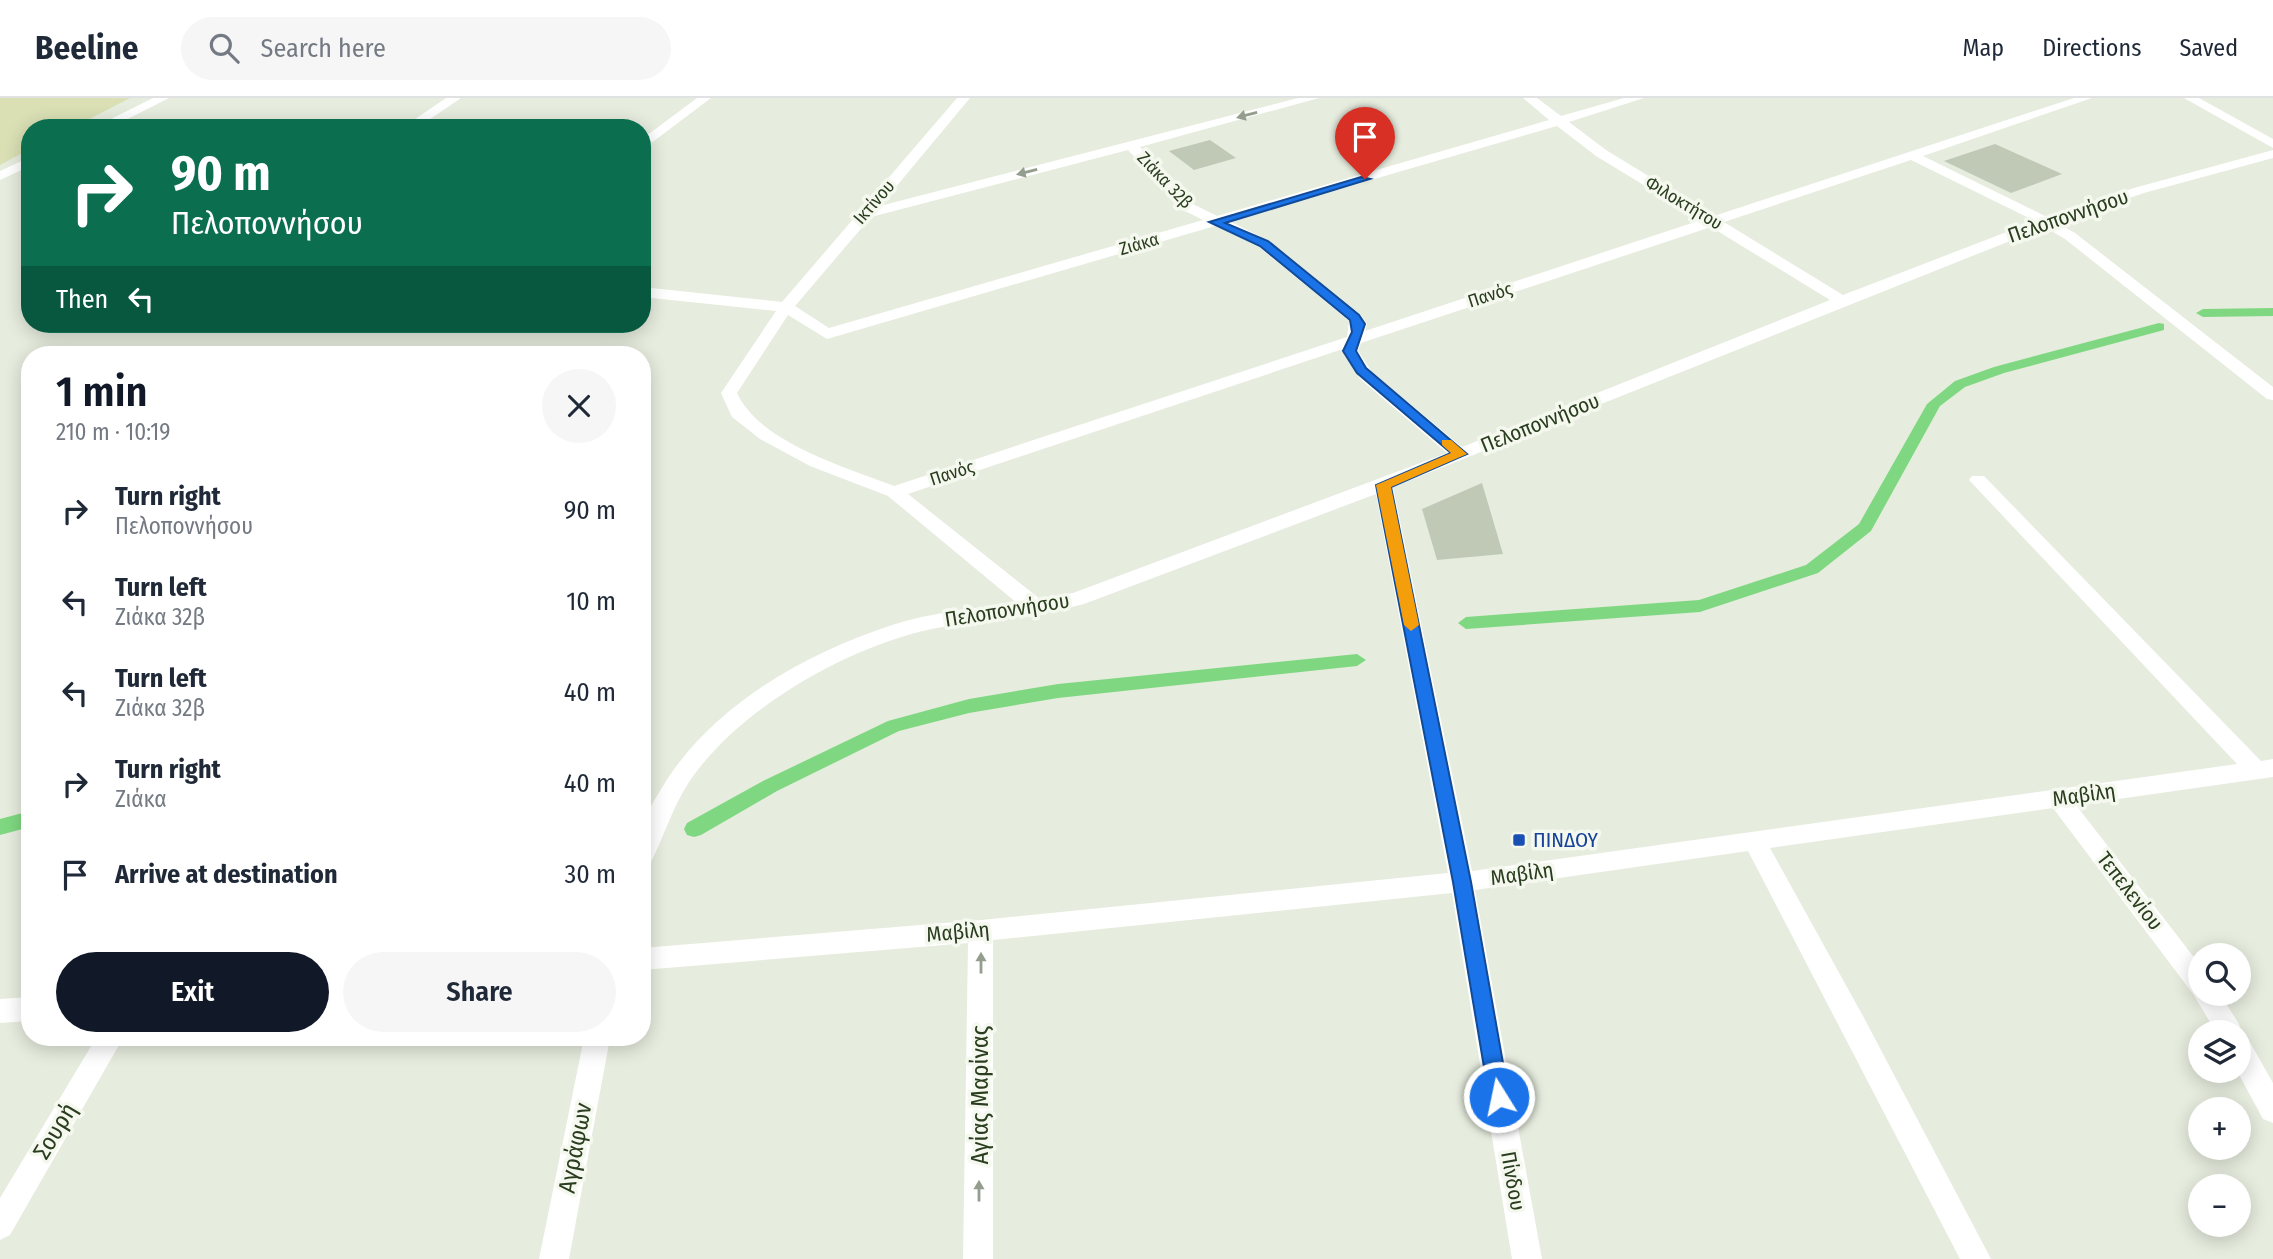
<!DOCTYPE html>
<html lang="en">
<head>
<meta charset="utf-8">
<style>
	body { margin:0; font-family:"Fira Sans Condensed",sans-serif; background:#f6f6f7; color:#1f2937; height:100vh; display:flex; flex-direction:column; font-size:26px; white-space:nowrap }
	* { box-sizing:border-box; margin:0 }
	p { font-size:23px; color:#747a83 }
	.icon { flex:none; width:38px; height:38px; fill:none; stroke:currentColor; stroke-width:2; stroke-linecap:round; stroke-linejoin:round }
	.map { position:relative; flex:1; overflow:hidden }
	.panel { position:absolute; left:21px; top:248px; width:630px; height:700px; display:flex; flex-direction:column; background:#fff; border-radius:28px; box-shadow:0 4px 18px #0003 }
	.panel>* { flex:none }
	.top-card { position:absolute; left:21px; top:21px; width:630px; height:214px; border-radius:28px; box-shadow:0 4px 18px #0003; background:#0b6e4f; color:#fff; overflow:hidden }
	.buttons { position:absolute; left:2188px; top:845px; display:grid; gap:14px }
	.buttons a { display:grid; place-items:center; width:63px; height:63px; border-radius:50%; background:#fff; box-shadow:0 4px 18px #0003; font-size:35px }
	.pin { position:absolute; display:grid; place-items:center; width:60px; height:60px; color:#fff; margin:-72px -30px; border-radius:50% 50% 50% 0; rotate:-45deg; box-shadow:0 0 7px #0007 }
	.pin .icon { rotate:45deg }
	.me { position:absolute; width:77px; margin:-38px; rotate:350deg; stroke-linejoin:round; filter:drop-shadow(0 0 5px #0008) }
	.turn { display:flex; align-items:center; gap:24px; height:147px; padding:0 35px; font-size:32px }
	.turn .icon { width:91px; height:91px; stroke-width:2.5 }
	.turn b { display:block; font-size:49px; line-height:60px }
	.then { display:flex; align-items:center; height:66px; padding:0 35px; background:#0003; gap:14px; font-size:26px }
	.round { display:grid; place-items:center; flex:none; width:74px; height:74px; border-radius:37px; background:#f6f6f7 }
	.head { display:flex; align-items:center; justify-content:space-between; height:119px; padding:0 35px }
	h1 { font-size:42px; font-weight:600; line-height:52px; color:#111827 }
	.primary-button { display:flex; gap:14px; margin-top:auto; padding:14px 35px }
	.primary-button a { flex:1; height:80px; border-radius:42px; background:#111827; color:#fff; font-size:28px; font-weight:600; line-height:80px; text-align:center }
	.primary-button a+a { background:#f6f6f7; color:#1f2937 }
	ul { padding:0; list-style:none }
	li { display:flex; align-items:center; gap:21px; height:91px; padding:0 35px }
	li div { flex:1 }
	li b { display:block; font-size:26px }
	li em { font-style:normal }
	header { display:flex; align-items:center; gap:42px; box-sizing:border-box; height:98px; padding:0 35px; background:#fff; border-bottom:2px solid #e0e1e3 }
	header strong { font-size:33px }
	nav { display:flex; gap:38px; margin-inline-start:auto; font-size:24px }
	.search { width:490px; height:63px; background:#f6f6f7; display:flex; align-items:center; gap:18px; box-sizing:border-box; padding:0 24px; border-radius:38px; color:#747a83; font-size:26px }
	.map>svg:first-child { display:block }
</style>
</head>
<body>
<header>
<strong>Beeline</strong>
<div class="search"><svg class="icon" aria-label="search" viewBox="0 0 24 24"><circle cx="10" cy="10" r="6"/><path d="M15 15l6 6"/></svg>Search here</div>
<nav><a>Map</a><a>Directions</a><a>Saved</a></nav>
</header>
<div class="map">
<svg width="2273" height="1161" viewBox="0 0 2273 1161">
	<rect width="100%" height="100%" fill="#e6ecde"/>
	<polygon fill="#dae0b4" points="0,0 130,0 72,30 30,30 30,51 0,67"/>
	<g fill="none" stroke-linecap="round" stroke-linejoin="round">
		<g fill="#7fd881" fill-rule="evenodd">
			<polygon points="2273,210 2273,218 2203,219 2196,215 2203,211"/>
			<polygon points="2159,225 2164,226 2164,232 2004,275 1965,289 1940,308 1871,433 1818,475 1700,514 1466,531 1458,525 1466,519 1699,502 1806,467 1859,426 1927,306 1955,283 1994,269"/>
			<polygon points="1357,556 1366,562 1357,568 1058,600 969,615 899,633 777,693 701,737 694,739 687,737 684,731 687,725 763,683 888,623 969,601 1058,586"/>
			<polygon points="30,713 30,729 0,737 0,721"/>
		</g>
	</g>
	<g fill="#c0c9b6">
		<polygon points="1210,42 1236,60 1194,72 1169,53"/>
		<polygon points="1995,46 2062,76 2011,95 1944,63"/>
		<polygon points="1482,385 1503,456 1437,462 1422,411"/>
	</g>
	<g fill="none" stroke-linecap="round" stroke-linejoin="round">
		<g fill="#fff" fill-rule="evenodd">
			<polygon points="153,0 169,0 110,30 93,30"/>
			<polygon points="446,0 461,0 417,30 402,30"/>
			<polygon points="697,0 711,0 642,52 642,41"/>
			<path d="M957,0H970L880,108L1298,0H1319L1140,49L1193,106L1217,118L1549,22L1523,0H1537L1561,18L1624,0H1644L1569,24L1606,52L1714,118L2074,0H2092L1923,58L2047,119L2134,90L2273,52V60L2144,95L2057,125L2075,135L2273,289V302L2267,301L2065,141L2045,129L1393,389L1472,773L2237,666L1969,382L1972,378H1984L2261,663L2273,661V679L2076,707L2200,867V896H2220L2239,926L2242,937L2247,939L2273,985V1025L2263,1021L2237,973L2238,934H2216L2193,896L2053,710L1770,750L1863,918L1991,1161H1960L1748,753L1475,792L1542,1161H1512L1452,795L993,842V1161H963L968,845L642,872V850L981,822L1448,775L1376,396L1084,506C1034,520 983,520 932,531C847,549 738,611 689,684C672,710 664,739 650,766L642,769C642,756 639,739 643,726C646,715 654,703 660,693C708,610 803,556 892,527C933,514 975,510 1017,505L888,398L810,368L760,341L732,319L721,295L776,213L642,199V189L782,204ZM1557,28L1596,58L1701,122L1365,233L1367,226L1361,217L1269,143L1229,123ZM1128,52L1183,112L1203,122L829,230L795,208L871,119ZM1911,62L2035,123L1843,197L1724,124ZM1215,128L1259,149L1349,223L1347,239L894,388C846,369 760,345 737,295L788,217L827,241ZM1711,129L1830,202L1462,349L1372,274L1358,253L1361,245ZM1343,251L1360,281L1447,355L1073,495L1040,501L908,396Z"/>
			<polygon points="2184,0 2199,0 2273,41 2273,50"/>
			<polygon points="30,59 30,68 0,82 0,73"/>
			<polygon points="30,899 30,923 0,925 0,901"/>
			<polygon points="96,940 123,940 10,1137 0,1142 0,1100"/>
			<polygon points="584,940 610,940 569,1161 539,1161"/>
		</g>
	</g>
	<defs><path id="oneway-solid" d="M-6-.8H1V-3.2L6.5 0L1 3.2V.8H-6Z" transform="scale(1.75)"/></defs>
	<g fill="#949e8e">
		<use href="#oneway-solid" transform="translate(1247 17) rotate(165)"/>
		<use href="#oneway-solid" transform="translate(1027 74) rotate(166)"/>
		<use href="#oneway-solid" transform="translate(981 865) rotate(-90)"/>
		<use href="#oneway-solid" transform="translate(979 1093) rotate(-90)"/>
	</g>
	<polygon fill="#1a73e8" stroke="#114b97" stroke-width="2" points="1361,79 1370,81 1225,125 1268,143 1359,217 1365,226 1356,253 1366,270 1467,356 1391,389 1471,784 1509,999 1506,1006 1499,1009 1492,1006 1489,999 1453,784 1376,387 1451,355 1357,275 1343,253 1352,234 1350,222 1260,148 1209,124"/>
	<polygon fill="#f59e0b" points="1442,342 1451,342 1467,356 1391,389 1419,527 1411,533 1404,527 1376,387 1451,355 1442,347"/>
	<rect fill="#1a4fb4" stroke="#f5f8ef" stroke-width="2.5" x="1512" y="735" width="14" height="14" rx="3.5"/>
	<g text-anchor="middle" stroke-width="7" stroke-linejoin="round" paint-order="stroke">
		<g font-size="18" fill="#2a3d1e" stroke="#f5f8ef">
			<text transform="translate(1165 82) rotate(46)" y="6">Ζιάκα 32β</text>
			<text transform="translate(874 104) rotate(-49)" y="6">Ικτίνου</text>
			<text transform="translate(1684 105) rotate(31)" y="6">Φιλοκτήτου</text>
			<text transform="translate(1139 146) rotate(-16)" y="6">Ζιάκα</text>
			<text transform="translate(1490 197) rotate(-18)" y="6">Πανός</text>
			<text transform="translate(952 375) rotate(-18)" y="6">Πανός</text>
		</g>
		<g font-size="21" fill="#2a3d1e" stroke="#f5f8ef">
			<text transform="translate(2068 118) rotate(-19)" y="7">Πελοποννήσου</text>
			<text transform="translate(1540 325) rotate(-22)" y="7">Πελοποννήσου</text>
			<text transform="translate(1007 512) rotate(-9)" y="7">Πελοποννήσου</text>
			<text transform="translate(2084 697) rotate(-8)" y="7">Μαβίλη</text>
			<text transform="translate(1522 776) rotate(-8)" y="7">Μαβίλη</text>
			<text transform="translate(2130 793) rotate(52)" y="7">Τεπελενίου</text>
			<text transform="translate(958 834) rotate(-5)" y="7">Μαβίλη</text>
			<text transform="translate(1513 1083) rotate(80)" y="7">Πίνδου</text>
		</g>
		<g font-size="21" fill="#164399" stroke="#f5f8ef" text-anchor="start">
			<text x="1533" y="749">ΠΙΝΔΟΥ</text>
		</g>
		<g font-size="24" fill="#2a3d1e" stroke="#f5f8ef">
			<text transform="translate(980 997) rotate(-90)" y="8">Αγίας Μαρίνας</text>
			<text transform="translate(55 1033) rotate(-59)" y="8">Σουρή</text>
			<text transform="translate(575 1050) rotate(-79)" y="8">Αγράφων</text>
		</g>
	</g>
</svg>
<div class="buttons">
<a><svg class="icon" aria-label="search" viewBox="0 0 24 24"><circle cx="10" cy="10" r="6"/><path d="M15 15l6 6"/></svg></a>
<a><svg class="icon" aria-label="layers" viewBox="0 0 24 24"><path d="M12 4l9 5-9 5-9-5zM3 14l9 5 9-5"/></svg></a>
<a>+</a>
<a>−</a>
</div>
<div class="pin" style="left:1365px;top:81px;background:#d93025"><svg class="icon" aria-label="arrive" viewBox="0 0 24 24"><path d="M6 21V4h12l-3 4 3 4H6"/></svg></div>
<svg class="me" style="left:1499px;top:999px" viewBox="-20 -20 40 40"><circle r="17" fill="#1a73e8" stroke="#fff" stroke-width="3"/><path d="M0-11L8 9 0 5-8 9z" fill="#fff"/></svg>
<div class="top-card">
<div class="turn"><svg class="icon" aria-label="right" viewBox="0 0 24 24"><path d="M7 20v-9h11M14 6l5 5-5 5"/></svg><div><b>90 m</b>Πελοποννήσου</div></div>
<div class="then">Then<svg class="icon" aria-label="left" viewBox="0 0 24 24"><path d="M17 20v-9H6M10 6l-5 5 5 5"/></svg></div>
</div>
<section class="panel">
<div class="head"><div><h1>1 min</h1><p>210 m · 10:19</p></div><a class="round"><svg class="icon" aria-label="close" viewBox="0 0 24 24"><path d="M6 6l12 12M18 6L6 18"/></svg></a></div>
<ul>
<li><svg class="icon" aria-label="right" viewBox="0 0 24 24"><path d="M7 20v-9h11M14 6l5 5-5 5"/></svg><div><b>Turn right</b><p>Πελοποννήσου</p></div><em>90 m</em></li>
<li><svg class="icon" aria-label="left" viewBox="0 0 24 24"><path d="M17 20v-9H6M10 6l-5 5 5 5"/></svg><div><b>Turn left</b><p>Ζιάκα 32β</p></div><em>10 m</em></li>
<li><svg class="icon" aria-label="left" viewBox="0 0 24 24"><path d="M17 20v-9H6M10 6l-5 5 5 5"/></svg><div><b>Turn left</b><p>Ζιάκα 32β</p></div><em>40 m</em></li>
<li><svg class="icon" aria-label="right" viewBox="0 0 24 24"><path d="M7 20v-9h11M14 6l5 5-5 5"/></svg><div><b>Turn right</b><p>Ζιάκα</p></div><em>40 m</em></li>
<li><svg class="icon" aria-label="arrive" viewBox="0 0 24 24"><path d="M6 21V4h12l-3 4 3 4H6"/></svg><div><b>Arrive at destination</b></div><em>30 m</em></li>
</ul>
<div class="primary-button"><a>Exit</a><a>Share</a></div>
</section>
</div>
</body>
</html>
